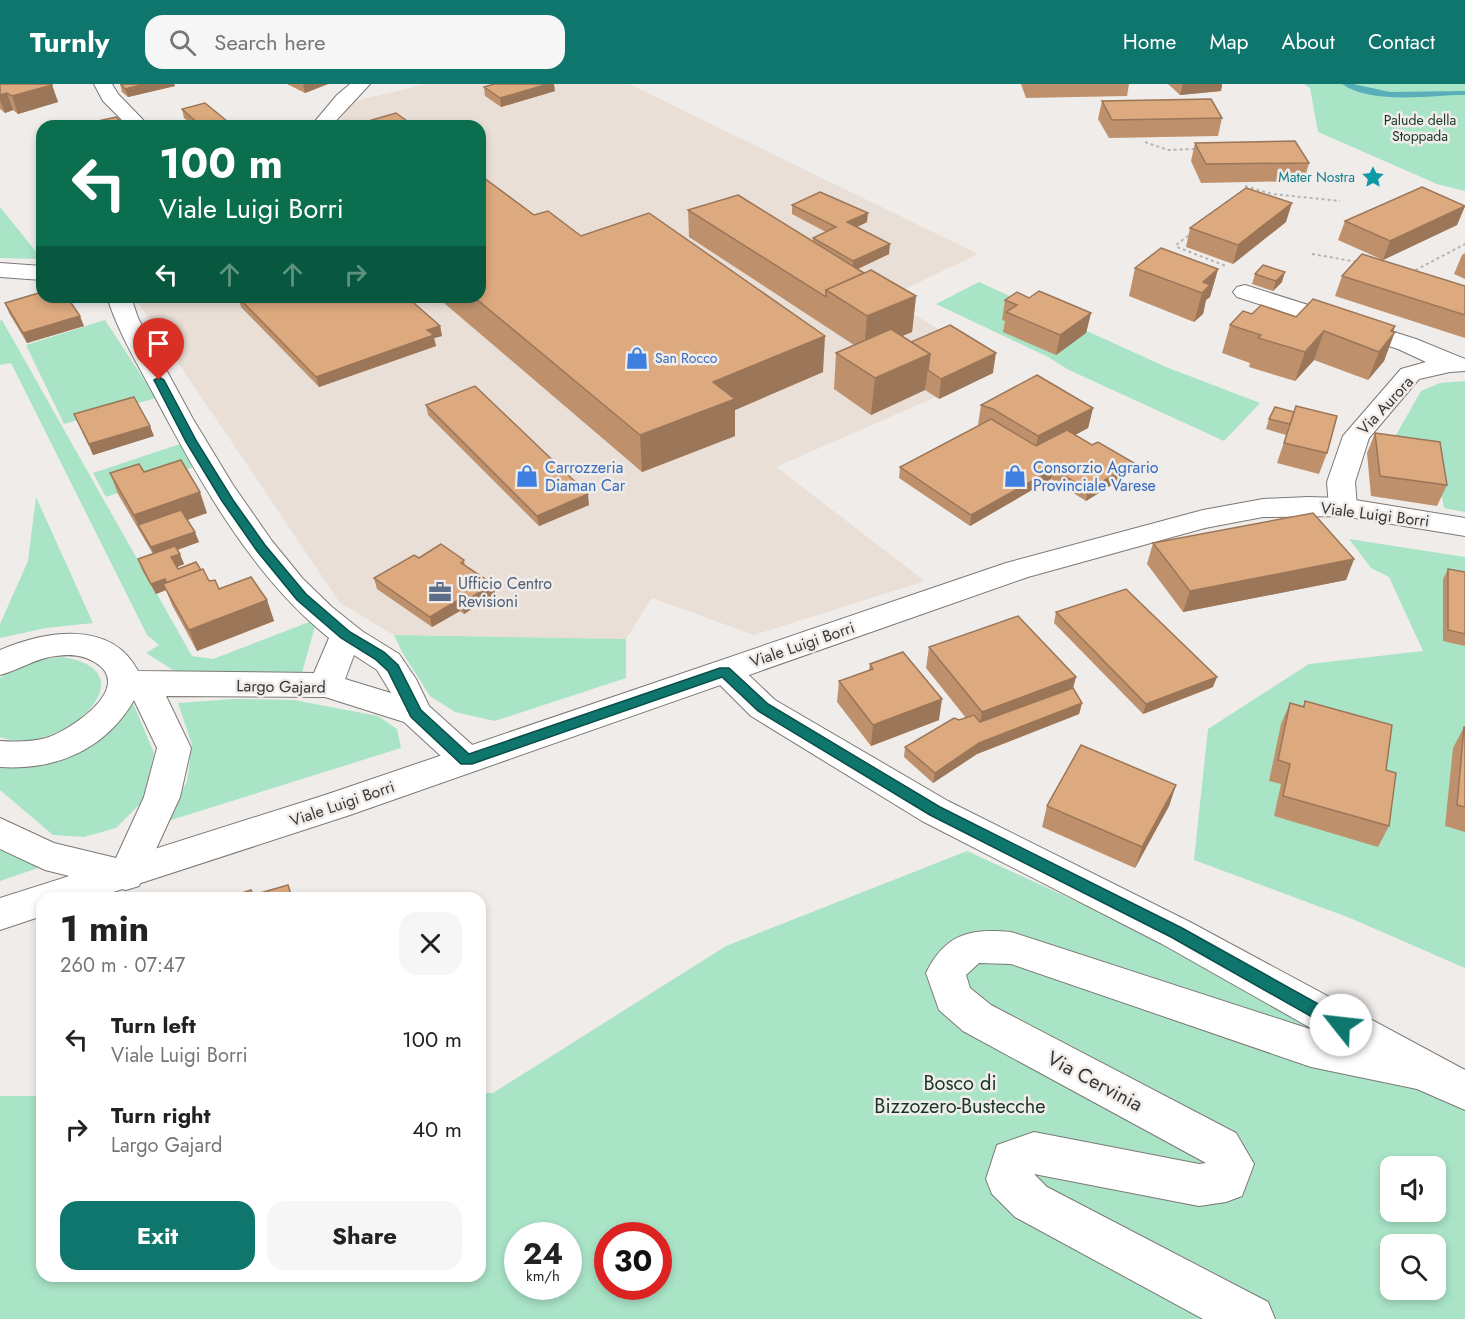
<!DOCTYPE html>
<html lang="en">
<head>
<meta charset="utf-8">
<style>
	body { margin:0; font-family:Jost,sans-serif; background:#f6f6f6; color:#222; height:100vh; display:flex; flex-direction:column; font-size:22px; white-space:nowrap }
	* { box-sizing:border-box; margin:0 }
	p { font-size:20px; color:#767676 }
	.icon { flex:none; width:33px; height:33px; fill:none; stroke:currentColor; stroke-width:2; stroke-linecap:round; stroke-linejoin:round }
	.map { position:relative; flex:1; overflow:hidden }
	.drawer { position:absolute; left:36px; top:808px; width:450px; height:390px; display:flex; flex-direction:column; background:#fff; border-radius:18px; box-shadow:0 3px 9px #0003 }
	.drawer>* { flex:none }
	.hud { position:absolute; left:36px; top:36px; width:450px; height:183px; border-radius:18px; box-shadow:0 3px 9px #0003; background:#0b6e4f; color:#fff; overflow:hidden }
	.controls { position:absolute; left:1380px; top:1072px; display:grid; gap:12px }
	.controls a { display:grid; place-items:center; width:66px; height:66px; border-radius:12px; background:#fff; box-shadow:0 3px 9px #0003; font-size:30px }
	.speed { position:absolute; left:504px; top:1138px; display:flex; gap:12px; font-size:30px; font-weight:700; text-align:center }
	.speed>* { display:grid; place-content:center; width:78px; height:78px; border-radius:50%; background:#fff; box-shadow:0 3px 9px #0003; line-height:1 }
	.speed small { font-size:15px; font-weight:400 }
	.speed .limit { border:9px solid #d22; background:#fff; color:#111 }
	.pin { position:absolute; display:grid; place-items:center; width:51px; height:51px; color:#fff; margin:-62px -26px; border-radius:50% 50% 50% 0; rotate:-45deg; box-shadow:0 0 6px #0007 }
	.pin .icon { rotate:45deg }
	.me { position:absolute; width:66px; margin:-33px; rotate:299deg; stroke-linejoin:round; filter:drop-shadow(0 0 4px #0008) }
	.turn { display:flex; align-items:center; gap:21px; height:126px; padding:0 24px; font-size:27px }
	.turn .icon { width:78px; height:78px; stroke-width:2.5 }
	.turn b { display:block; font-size:42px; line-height:51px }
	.lanes { display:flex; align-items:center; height:57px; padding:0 24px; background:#0003; justify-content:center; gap:30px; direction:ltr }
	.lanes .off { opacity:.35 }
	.round { display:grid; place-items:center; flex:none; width:63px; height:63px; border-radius:18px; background:#f6f6f6 }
	.headline { display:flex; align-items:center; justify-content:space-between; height:102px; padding:0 24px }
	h1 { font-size:36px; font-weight:700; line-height:45px }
	.primary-button { display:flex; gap:12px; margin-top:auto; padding:12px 24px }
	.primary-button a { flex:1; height:69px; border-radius:18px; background:#0f766e; color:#fff; font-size:24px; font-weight:700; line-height:69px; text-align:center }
	.primary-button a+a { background:#f6f6f6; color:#222 }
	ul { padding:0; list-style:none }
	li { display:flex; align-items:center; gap:18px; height:90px; padding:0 24px }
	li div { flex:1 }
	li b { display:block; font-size:22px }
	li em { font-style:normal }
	header { display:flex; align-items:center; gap:36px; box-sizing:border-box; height:84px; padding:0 30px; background:#0f766e; color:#fff }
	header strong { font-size:28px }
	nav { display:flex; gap:33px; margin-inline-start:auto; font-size:21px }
	.search { width:420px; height:54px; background:#f6f6f6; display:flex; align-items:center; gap:15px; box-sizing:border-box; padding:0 21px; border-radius:18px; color:#767676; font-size:22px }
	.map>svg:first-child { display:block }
</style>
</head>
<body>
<header>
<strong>Turnly</strong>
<div class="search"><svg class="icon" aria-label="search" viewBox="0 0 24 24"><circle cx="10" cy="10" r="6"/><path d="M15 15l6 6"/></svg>Search here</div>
<nav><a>Home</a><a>Map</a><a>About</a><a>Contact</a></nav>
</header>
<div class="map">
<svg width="1465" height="1235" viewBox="0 0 1465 1235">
	<rect width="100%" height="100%" fill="#f0ece9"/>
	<polygon fill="#e9dfd6" points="426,0 629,0 978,170 886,214 950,252 940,311 776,383 925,497 754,551 652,514 626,555 394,551 340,519 134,213 480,213 480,42 337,42 351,18"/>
	<g fill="#a9e4c7" fill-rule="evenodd">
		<polygon points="1304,0 1465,0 1465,107 1437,100 1318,48 1310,4"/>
		<polygon points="0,123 42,175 0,174"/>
		<polygon points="979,198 1166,283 1260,319 1224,357 1069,286 1048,273 936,220"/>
		<polygon points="2,236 192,572 213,575 317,535 302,589 218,594 173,586 146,569 159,561 147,551 11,279 0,281 0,237"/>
		<polygon points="105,236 156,314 64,340 26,261"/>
		<polygon points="1465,297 1465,428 1444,424 1435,375 1387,367 1421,307 1440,299"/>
		<polygon points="180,360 194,383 106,413 93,389"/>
		<polygon points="36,413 93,539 46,544 0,554 0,540 28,477"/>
		<polygon points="1349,455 1465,473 1465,884 1350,834 1194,776 1208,645 1309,580 1423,567 1389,493 1371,484"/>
		<polygon points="394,551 626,555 626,594 495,637 455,628 430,612 402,568"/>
		<path d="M61,573C157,586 58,676 0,653V594C17,580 40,575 61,573Z"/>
		<polygon points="234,615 294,616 378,632 397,645 401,664 168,737 187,697 192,661 178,619"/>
		<polygon points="133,619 154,669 143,717 116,744 84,753 53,751 0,706 0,681 97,653"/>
		<polygon points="0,760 41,783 0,797"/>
		<path d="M967,767L1465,996V1235H0V1012H42V1192H480V1009H493L726,862ZM1390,1083H1436V1128H1390ZM518,1152H568V1203H518ZM608,1152H658V1203H608ZM1390,1161H1436V1206H1390Z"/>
	</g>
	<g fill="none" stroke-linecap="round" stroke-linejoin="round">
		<path fill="#59aeba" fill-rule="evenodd" d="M1342,0H1353L1390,8L1465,7V11C1429,11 1373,21 1342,0Z"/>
		<g stroke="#7c7875" stroke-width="2">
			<g id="minor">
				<polygon points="94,0 112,0 118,10 149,42 128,42 103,17"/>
				<polygon points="350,0 370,0 331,42 311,42 337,11"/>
				<polygon points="0,179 42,182 42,196 0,193"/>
				<polygon points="1245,201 1416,255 1465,275 1465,287 1450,288 1419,295 1369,354 1355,398 1357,423 1353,429 1343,432 1333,429 1329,423 1327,398 1343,352 1401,285 1426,278 1398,265 1237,213 1233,208 1237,203"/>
				<path d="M107,213H131L138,234L193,335L233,401L272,457L303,495L332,523L362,547L399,570L416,595L429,622L479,667L484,676L479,685L467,689L455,685L404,638L325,613L166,612L191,664L180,713L139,802L126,806L45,786L0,765V734L54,759L116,774L144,713L157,664L134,616C106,665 56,687 0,683V657C16,658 31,658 46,654C69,647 135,604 96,579C83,571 71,570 56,572C36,574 19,586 0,591V566C45,547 111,535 138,587L314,589L329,554C251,491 200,398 154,311C137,279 118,248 107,213ZM354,571L377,586L391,609L345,595Z"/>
				<path d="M725,576L736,579L775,616L948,717L1190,838L1465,986V1026L1417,1005L1311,983L1011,880L979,879L966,891L970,904L991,921L1236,1049L1254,1080L1242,1112L1226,1118L1199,1122L1034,1090L1047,1103L1268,1218L1275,1235H1203L1015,1133L992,1110L986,1095L997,1061L1034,1048L1199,1080L1206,1079L963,947L939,926L926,889C945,850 970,844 1011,848L1316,947L1162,860L922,737L751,632L714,595L709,587L714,579Z"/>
			</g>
		</g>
		<g stroke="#7c7875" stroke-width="2">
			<polygon id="secondary" points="1308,413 1343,414 1465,434 1465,452 1343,432 1263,433 1205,444 1028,493 350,731 95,814 42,814 42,832 0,846 0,814 325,711 1006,479 1203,426 1263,415"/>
		</g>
		<g stroke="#b7b4b2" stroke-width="2" stroke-dasharray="3 3" stroke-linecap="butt">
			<polyline points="1145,58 1168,66 1196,65"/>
			<polyline points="1245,102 1272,110 1340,117"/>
			<polyline points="1193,148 1176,161 1177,163 1226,182"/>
			<polyline points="1312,170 1358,178"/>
			<polyline points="1410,189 1465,160"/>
		</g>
		<use href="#minor" fill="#fff" fill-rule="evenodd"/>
		<use href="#secondary" fill="#fff" fill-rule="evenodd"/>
	</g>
	<g fill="#be916c">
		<polygon points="0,0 52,1 58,18 18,30 13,26 5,29 0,25"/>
		<polygon points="120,0 174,0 175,2 128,13 122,8"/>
		<polygon points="287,0 328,0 305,9"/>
		<polygon points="1021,0 1129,0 1127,12 1026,14"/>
		<polygon points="1168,0 1222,0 1221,7 1180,11"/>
		<polygon points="484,3 555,7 501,23 485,12"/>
		<polygon points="1102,17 1222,34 1218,52 1109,54 1098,35"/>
		<polygon points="182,25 233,42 193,42 184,34"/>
		<polygon points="1195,59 1309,79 1304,97 1201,99 1191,77"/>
		<polygon points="792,121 867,138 857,143 889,170 858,185 864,189 916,212 912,248 902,252 911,258 993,289 939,315 925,306 871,331 834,305 836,269 854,261 689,153 688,126 813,158 813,154 826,148 792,130"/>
		<polygon points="1465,122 1457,141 1383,176 1338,156 1345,137"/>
		<polygon points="534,131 581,152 823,288 735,326 735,352 642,388 437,213 480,213"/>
		<polygon points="1286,138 1233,180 1186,163 1190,144"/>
		<polygon points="1465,169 1465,195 1454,190 1462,171"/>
		<polygon points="1135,184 1218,185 1210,213 1206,216 1203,230 1194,238 1129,212"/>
		<polygon points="1255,190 1282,198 1273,207 1252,200"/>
		<polygon points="1342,192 1465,202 1465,254 1335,212"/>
		<polygon points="238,213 440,242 442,252 434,254 436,262 319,303 241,223"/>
		<polygon points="1029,214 1091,229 1086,249 1056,271 1003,248 1005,237 1002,236 1005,216"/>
		<polygon points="5,219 84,242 27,259 9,229"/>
		<polygon points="1252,230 1296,233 1395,242 1384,277 1368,296 1314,276 1295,297 1249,283 1250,279 1222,269 1230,241"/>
		<polygon points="426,321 589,421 539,442 428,331"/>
		<polygon points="981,321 1093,324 1088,344 1075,351 1131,389 1086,417 1051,395 970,442 899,394 900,383 979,341 978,341"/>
		<polygon points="1275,323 1327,369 1319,390 1277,379 1289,343 1286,351 1266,345 1269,335"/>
		<polygon points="74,330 154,352 93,371"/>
		<polygon points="1375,349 1447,401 1437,422 1371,412 1367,369"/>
		<polygon points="144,388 207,429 187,436 199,458 177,466 184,480 177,483 178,485 209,497 219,505 267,516 274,537 197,567 172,521 166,506 156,510 142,486 138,475 153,470 118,410 110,389"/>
		<polygon points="1153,459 1354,475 1346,496 1183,528 1147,480"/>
		<polygon points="419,474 464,476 465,482 493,500 495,510 464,530 460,527 432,543 377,505 374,494"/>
		<polygon points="1448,485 1465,488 1465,562 1443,557 1443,495"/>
		<polygon points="1056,528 1213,603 1143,630 1054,539"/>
		<polygon points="929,563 1076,593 1073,604 1082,619 1079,630 977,670 933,699 904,673 905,663 966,634 926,584"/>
		<polygon points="870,580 939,636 871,662 837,618 839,597 869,586"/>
		<polygon points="1305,617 1386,686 1389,742 1378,763 1274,732 1281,700 1269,697 1281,640 1290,619 1303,622"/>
		<polygon points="1464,643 1465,643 1465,748 1445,742 1453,664"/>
		<polygon points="1176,701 1169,722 1135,784 1042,743 1047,722"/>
	</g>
	<g fill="#9b7658">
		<polygon points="145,0 174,0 175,2 128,13 125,5"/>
		<polygon points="303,0 328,0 305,9"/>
		<polygon points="548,0 554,0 555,7 501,23 500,14"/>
		<polygon points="1183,0 1222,0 1221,7 1180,11"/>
		<polygon points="52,1 58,18 18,30 12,12"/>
		<polygon points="7,9 13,26 5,29 0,16 0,11"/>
		<polygon points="1292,119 1286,138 1233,180 1238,161"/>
		<polygon points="1465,122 1457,141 1383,176 1390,157"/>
		<polygon points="868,129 867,138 847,148 847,138"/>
		<polygon points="890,160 889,170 853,187 853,177"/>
		<polygon points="1218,185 1210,213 1206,216 1203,230 1194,238 1202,209 1203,198"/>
		<polygon points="1285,188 1282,198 1273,207 1276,197"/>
		<polygon points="916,212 912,248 864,268 867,232"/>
		<polygon points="1091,229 1086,249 1056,271 1060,251"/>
		<polygon points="80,232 84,242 27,259 23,249"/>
		<polygon points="440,242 442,252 434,254 436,262 319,303 316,293 427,246"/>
		<polygon points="1395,242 1390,255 1395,248 1384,277 1368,296 1379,268"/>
		<polygon points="1324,247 1314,276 1295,297 1305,268"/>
		<polygon points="825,252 823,288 735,326 735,352 642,388 640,351 713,298"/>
		<polygon points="996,269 993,289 939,315 941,295"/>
		<polygon points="930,270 925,306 871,331 875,294"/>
		<polygon points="1093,324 1088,344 1034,373 1038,352"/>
		<polygon points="150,342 154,352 93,371 89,360"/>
		<polygon points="1134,379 1131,389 1086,417 1088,406"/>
		<polygon points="1053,385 1051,395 970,442 971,431"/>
		<polygon points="200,408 207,429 144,451 138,441 142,452 134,431"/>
		<polygon points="588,410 589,421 539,442 537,432"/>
		<polygon points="195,448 199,458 155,474 151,463"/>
		<polygon points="180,470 184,480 175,484 171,473"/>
		<polygon points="1354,475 1346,496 1183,528 1190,507"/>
		<polygon points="165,495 169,506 163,500 166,506 156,510 151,500"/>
		<polygon points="493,500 495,510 464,530 462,519"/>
		<polygon points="267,516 274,537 197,567 189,546"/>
		<polygon points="458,516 460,527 432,543 430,533"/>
		<polygon points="1076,593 1070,614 978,649 982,628"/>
		<polygon points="1217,593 1213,603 1143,630 1146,620"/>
		<polygon points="942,615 939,636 871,662 873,641"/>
		<polygon points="1082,619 1079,630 977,670 933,699 935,689 979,659"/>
		<polygon points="1176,701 1169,722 1135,784 1142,763"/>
	</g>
	<g fill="#dda97e" stroke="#9b7658" stroke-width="1.5">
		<polygon points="0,0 51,0 52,1 12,12 7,9 0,11"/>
		<polygon points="121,0 145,0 125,5"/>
		<polygon points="494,0 548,0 500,14 484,3"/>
		<polygon points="1211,15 1222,34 1112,36 1102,17"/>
		<polygon points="205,19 233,42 201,42 182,25"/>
		<polygon points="396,29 414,42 351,42"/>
		<polygon points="116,33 126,42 59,42 76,38 80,41"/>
		<polygon points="1295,57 1309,79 1206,80 1195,59"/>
		<polygon points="480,91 534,131 548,127 581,152 649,129 825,252 713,298 735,315 640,351 474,213 480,213"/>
		<polygon points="1422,103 1465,122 1390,157 1345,137"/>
		<polygon points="1246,104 1292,119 1238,161 1190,144"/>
		<polygon points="820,108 868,129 847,138 890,160 853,177 813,154 836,143 792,121"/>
		<polygon points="738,111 864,189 826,206 826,213 688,126"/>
		<polygon points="1161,164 1218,185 1203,198 1210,201 1202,209 1135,184"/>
		<polygon points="1362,170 1465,202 1465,231 1342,192"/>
		<polygon points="1263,181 1285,188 1276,197 1255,190"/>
		<polygon points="871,186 916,212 867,232 826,206"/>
		<polygon points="1039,207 1091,229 1060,251 1006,228 1017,221 1005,216 1017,208 1029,214"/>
		<polygon points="42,208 42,213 67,213 80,232 23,249 5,219"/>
		<polygon points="238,213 407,213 440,242 427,246 434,251 316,293"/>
		<polygon points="1313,215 1395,242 1391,247 1395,248 1379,268 1324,247 1305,268 1258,254 1261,251 1230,241 1243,227 1252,230 1261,221 1296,233"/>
		<polygon points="950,241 996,269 941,295 928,286 930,270 911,258"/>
		<polygon points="891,245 930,270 875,294 836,269"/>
		<polygon points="1037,291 1093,324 1038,352 993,325 981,321"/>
		<polygon points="475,302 588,410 537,432 426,321"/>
		<polygon points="134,313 150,342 89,360 74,330"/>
		<polygon points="1296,322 1337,332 1327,369 1284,359"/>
		<polygon points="1275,323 1294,328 1290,340 1269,335"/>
		<polygon points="991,335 1036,362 1067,346 1092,361 1098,358 1134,379 1088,406 1053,385 971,431 900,383"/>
		<polygon points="1375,349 1440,358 1447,401 1380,392"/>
		<polygon points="181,376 200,408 134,431 110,389 139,380 144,388"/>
		<polygon points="181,426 195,448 151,463 138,441"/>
		<polygon points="1313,429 1354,475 1190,507 1153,459"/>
		<polygon points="441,460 464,476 461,479 493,500 462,519 458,516 430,533 374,494 414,471 419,474"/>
		<polygon points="175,462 180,470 171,473 178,485 196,478 201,486 167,499 165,495 151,500 138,475"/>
		<polygon points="203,485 209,497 215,496 219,505 251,493 267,516 189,546 163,500"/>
		<polygon points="1448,485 1465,488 1465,550 1448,546"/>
		<polygon points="1126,505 1217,593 1146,620 1056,528"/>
		<polygon points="1018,532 1076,593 982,628 929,563"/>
		<polygon points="903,568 942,615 873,641 839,597 873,585 870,580"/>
		<polygon points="1073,604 1082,619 979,659 935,689 905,663 954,634 959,636 974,631 980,638"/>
		<polygon points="1305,617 1392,641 1386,686 1396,689 1389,742 1283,712 1290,680 1278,676 1290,619 1304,623"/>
		<polygon points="1464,643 1465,643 1465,723 1457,721"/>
		<polygon points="1081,661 1176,701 1142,763 1047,722"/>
		<polygon points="288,801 292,814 227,814 251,806 253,811"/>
		<polygon points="463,813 463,814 427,814"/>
	</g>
	<polygon fill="#0f766e" stroke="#0a4d48" stroke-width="1.5" points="159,293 164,296 197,358 233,416 265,461 306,510 350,548 384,568 398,581 421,626 469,670 720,584 729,584 768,620 940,723 1182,844 1347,936 1349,941 1347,946 1341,948 1335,946 1171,853 930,731 758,627 722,593 472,680 461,680 411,633 388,587 375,575 341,554 297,516 257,467 222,417 186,358 154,296"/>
	<defs>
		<g id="sight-bare" transform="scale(1.8)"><path d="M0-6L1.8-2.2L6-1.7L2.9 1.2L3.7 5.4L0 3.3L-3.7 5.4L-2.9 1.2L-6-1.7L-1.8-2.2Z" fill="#0f9aa8" stroke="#f0ece9" stroke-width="2.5" paint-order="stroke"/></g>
		<g id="shop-bare" transform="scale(1.8)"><path d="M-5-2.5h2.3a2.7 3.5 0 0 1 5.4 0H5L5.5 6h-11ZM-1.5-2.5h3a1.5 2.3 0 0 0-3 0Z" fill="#3f7fe0" stroke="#f0ece9" stroke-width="2.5" paint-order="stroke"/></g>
		<g id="office-bare" transform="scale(1.8)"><path d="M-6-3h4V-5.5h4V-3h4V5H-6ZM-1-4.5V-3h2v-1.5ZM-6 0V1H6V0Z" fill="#5c6f8a" stroke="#f0ece9" stroke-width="2.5" paint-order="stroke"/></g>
	</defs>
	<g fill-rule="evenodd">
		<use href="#sight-bare" x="1373" y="93"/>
		<use href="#shop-bare" x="637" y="274"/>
		<use href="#shop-bare" x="527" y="392"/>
		<use href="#shop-bare" x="1015" y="392"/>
		<use href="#office-bare" x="440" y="508"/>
	</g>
	<g text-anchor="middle" stroke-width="5" stroke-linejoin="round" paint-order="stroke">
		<g font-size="14" fill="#163628" stroke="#f0ece9">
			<text x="1420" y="41">Palude della<tspan x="1420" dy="16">Stoppada</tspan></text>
		</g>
		<g font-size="14" fill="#0d838f" stroke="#f0ece9" text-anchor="end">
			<text x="1355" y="98">Mater Nostra</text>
		</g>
		<g font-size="14" fill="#366cbe" stroke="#f0ece9" text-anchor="start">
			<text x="655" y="279">San Rocco</text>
		</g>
		<g font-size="16" fill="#383635" stroke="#f0ece9">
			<text transform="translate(1385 321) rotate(-47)" y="6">Via Aurora</text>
			<text transform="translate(1375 430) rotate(7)" y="6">Viale Luigi Borri</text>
			<text transform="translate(802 560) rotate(-19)" y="6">Viale Luigi Borri</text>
			<text transform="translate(281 602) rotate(1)" y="6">Largo Gajard</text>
			<text transform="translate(342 719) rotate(-19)" y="6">Viale Luigi Borri</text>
		</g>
		<g font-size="16" fill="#366cbe" stroke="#f0ece9" text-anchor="start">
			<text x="545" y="389">Carrozzeria<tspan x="545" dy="18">Diaman Car</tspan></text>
			<text x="1033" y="389">Consorzio Agrario<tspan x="1033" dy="18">Provinciale Varese</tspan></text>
		</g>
		<g font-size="16" fill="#4e5e75" stroke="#f0ece9" text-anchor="start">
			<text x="458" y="505">Ufficio Centro<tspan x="458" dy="18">Revisioni</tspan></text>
		</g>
		<g font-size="20" fill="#383635" stroke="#f0ece9">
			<text transform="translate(1095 997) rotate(28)" y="7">Via Cervinia</text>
		</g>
		<g font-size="20" fill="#163628" stroke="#f0ece9">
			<text x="960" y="1006">Bosco di<tspan x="960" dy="23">Bizzozero-Bustecche</tspan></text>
		</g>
	</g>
</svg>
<div class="controls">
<a><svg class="icon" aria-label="sound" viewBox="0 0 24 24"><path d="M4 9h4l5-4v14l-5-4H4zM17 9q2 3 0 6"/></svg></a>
<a><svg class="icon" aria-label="search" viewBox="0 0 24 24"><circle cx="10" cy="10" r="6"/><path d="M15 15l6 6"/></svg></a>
</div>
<div class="speed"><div>24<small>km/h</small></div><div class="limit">30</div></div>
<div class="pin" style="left:159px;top:296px;background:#d93025"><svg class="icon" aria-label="arrive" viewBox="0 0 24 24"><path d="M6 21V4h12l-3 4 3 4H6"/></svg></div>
<svg class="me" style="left:1341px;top:941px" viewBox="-20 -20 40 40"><circle r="19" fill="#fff"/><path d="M0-13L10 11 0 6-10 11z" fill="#0f766e"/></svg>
<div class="hud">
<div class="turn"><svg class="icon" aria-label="left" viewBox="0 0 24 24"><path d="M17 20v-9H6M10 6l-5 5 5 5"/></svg><div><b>100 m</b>Viale Luigi Borri</div></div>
<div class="lanes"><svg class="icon" aria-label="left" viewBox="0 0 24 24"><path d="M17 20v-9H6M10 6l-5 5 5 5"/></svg><svg class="icon off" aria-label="ahead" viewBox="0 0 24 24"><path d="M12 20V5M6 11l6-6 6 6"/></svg><svg class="icon off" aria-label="ahead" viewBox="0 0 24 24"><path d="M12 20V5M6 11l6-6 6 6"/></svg><svg class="icon off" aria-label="right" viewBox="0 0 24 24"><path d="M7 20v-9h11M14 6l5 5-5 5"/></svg></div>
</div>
<section class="drawer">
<div class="headline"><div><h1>1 min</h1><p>260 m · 07:47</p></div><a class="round"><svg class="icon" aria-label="close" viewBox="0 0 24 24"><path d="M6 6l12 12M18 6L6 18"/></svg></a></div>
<ul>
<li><svg class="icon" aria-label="left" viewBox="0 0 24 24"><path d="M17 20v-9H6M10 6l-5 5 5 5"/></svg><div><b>Turn left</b><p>Viale Luigi Borri</p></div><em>100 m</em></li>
<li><svg class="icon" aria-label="right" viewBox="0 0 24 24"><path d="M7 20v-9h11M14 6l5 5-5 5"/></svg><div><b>Turn right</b><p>Largo Gajard</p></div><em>40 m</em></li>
</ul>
<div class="primary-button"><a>Exit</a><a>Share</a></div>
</section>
</div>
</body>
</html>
